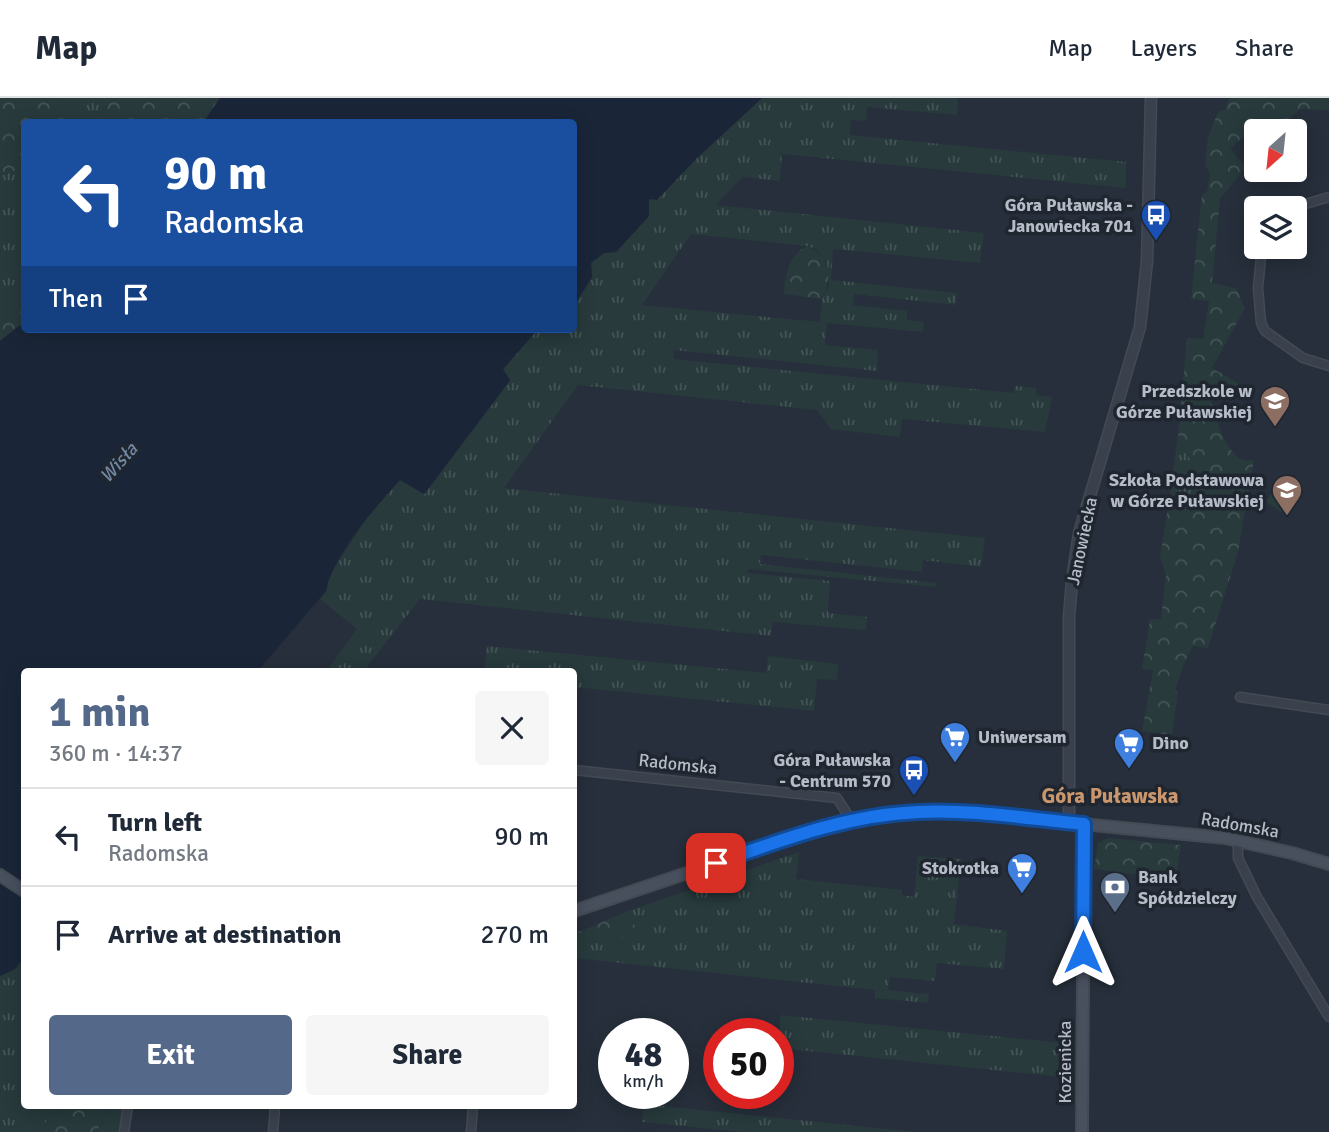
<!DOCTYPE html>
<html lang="en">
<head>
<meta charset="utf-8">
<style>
	body { margin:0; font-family:Signika,sans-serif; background:#f6f6f7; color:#1f2937; height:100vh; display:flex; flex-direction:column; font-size:26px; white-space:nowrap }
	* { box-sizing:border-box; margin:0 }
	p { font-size:23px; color:#747a83 }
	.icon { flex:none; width:38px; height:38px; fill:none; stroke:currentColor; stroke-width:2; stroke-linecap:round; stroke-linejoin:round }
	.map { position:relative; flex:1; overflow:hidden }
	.side { position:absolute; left:21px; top:570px; width:556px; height:441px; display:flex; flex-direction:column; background:#fff; border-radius:7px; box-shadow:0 4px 18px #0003 }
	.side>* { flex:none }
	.banner { position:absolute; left:21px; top:21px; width:556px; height:214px; border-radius:7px; box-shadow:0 4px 18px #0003; background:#1a4fa0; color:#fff; overflow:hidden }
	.needle { width:46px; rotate:207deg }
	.tools { position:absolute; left:1244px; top:21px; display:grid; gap:14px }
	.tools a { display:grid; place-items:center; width:63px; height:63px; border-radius:7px; background:#fff; box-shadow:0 4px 18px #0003; font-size:35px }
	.speed { position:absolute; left:598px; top:920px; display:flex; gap:14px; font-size:35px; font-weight:700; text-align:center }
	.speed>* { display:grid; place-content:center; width:91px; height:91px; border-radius:50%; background:#fff; box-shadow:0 4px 18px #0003; line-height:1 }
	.speed small { font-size:18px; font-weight:400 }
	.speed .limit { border:10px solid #d22; background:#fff; color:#111 }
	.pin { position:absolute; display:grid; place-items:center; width:60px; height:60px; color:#fff; margin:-30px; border-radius:14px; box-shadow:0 4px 10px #0006 }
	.me { position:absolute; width:77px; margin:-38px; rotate:0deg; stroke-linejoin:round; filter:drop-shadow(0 0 5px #0008) }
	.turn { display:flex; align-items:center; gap:24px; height:147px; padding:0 28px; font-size:32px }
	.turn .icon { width:91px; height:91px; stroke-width:2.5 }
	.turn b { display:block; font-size:49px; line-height:60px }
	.then { display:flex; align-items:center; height:66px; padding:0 28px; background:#0003; gap:14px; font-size:26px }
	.round { display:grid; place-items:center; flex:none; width:74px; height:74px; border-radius:7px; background:#f6f6f7 }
	.headline { display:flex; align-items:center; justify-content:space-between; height:119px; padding:0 28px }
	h1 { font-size:42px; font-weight:800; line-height:52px; color:#546889 }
	.button { display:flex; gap:14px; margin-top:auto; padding:14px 28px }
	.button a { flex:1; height:80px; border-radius:7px; background:#546889; color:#fff; font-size:28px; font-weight:800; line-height:80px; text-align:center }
	.button a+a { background:#f6f6f7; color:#1f2937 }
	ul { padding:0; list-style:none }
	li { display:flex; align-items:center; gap:21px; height:98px; padding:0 28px; border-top:2px solid #e0e1e3 }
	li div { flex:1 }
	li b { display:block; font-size:26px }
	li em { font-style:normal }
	header { display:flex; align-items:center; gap:42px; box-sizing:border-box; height:98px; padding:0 35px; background:#fff; border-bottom:2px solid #e0e1e3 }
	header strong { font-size:33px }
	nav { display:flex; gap:38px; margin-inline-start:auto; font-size:24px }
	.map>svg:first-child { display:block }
</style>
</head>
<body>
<header>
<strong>Map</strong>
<nav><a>Map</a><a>Layers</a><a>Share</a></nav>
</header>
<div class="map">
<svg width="1329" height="1034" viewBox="0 0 1329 1034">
	<defs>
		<pattern id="grass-tufts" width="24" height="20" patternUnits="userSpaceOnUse" patternTransform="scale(1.75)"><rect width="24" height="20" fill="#283a3c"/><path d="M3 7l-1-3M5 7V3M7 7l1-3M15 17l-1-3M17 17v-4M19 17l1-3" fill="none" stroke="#455557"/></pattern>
		<pattern id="forest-crowns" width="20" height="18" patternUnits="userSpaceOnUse" patternTransform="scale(1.75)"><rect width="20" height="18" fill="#283a3c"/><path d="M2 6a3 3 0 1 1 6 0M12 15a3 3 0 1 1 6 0" fill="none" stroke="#455557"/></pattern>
	</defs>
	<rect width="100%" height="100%" fill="#262f3b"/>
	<g fill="url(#grass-tufts)" fill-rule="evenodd">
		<polygon points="57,0 114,0 97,18 101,24 68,24 56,4"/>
		<path d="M762,0H958L957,17L867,9L866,23L851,22L850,37L1126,64V90L782,56L780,83L742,79L716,107L984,135L980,165L833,151L831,182L957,195L956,207L854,196L853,207L907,213V222L924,224L923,234L827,225L825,247L878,252L877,273L674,252L673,261L1013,295L1015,288L1036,290V297L1052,299L1045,334L902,321L900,339L831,331L817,312L578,287L504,390L985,440L981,469L923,462L922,474L761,457L760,466L937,485L936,489L748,471V475L830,483L828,515L867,519L866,532L773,524L771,538L420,501L363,574H326L357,531L320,501L326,494L330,477L370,415L400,382L425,396L510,283L503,272L538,231H574V207L592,180L591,165L604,155L616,154L649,118V101H657L697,60ZM691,136L806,148L816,151L827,164L829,187L822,201L820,224L642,207Z"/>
		<polygon points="17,72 24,89 24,193 0,211 0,78"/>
		<polygon points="1178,337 1197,375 1194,399 1169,403"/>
		<polygon points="487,548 766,575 768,558 838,566 837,582 817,581 814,613 574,589 574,574 484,574"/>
		<polygon points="799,754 796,781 902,792 902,797 914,799 918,758 961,761 954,826 1007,833 1004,871 937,865 935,883 890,879 888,892 929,896 928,905 875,900 875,892 574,860 574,835 584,832 597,837 636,831 628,813"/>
		<polygon points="24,860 24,1008 70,1008 47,1020 44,1034 0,1034 0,878 15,871"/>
		<polygon points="780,917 1073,946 1073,980 779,950"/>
		<polygon points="643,1006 916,1034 741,1034 642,1024"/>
		<polygon points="108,1008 124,1008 120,1034 98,1034"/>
	</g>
	<g fill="url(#forest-crowns)">
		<polygon points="0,0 57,0 56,4 68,14 68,24 24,24 24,89 17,72 0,78"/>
		<polygon points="114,0 220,0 203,24 101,24 97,18"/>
		<path d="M1229,0H1329V12L1300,11L1284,26L1279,33H1256V50L1245,38L1230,51L1246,69L1220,101L1212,185L1236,190L1245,210L1212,270L1238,285L1231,299L1209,295C1212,311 1226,357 1243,362C1245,363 1251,362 1254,362L1238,454L1208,550L1193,548L1184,565L1175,592L1178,594L1172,637L1142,633L1153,572L1142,571L1150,521H1161L1166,477L1160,459L1169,403L1194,398L1197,375L1178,337L1187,240L1203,241L1209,203L1191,201L1202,96L1207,94L1210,76L1205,66L1208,39L1218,14L1225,12Z"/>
		<path d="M806,148C831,156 833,180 822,201L784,196C785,176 788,160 806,148Z"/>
		<polygon points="24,193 24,224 0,243 0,211"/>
		<polygon points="1284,379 1299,389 1281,414 1266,404"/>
		<polygon points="1108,740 1181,747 1176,781 1094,771 1098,745"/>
		<polygon points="628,813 636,831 629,840 597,837 584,832"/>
		<polygon points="70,1008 108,1008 97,1034 44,1034 47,1020"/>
	</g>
	<g fill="#1a2638">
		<polygon points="220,0 762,0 697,60 657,102 649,101 649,118 616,154 604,155 591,165 592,179 574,207 574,24 204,24"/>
		<path d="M24,224V231H538L503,271L510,282L424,396L400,382C374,411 334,455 326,493L257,574H24V860L15,871L0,878V243Z"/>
	</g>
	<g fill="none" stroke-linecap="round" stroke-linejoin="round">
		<g stroke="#434a54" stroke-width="11">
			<g id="minor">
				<polyline points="1292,110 1329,99"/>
				<polyline points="1262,149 1258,190 1261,225 1265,233 1303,260 1329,268"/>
				<polyline points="1240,599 1329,612"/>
				<polyline points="574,672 837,700 851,722"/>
				<polyline points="1238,743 1238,760 1257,799 1329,919"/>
				<polyline points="124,1034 128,1008"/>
				<polyline points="273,1034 275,1008"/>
				<polyline points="471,1034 473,1008"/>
			</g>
		</g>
		<g stroke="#434a54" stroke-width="13">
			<polyline id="tertiary" points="1069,725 1069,519 1072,483 1079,435 1140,229 1147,163 1151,0"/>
		</g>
		<g stroke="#434a54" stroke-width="14">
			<g id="secondary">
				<polyline points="0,777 24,793"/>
				<path d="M574,813L824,729C869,717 913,714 959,714L1225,740L1292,755L1329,766"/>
				<polyline points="1082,1034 1084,726"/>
			</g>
		</g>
		<use href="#minor" stroke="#3a414c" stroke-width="8"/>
		<use href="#tertiary" stroke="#3a414c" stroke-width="10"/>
		<use href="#secondary" stroke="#48505e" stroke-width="10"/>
	</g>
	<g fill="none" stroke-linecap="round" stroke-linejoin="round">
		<g stroke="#114b97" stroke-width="18">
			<path id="route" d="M716,765C782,742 847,717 918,714C973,711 1029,721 1084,726L1083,854"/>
		</g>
		<use href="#route" stroke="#1a73e8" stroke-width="12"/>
	</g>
	<defs>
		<g id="bus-pin" transform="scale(1.575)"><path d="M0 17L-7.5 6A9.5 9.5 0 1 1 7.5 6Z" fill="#1a4fb4" stroke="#1f2630"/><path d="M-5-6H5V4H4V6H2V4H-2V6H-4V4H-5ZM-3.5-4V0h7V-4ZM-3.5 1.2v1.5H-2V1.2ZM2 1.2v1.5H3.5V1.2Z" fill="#fff"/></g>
		<g id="school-pin" transform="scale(1.575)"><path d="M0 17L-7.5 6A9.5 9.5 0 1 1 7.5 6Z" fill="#8d6e63" stroke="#1f2630"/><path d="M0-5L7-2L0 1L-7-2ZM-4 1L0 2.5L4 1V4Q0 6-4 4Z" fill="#fff"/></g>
		<g id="supermarket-pin" transform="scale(1.575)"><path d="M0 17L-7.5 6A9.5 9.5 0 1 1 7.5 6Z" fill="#3f7fe0" stroke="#1f2630"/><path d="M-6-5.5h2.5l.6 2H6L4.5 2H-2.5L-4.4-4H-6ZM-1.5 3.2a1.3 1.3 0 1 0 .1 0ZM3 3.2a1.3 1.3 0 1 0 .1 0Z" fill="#fff"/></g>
		<g id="bank-pin" transform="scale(1.575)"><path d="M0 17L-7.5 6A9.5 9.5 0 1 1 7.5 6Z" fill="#5c6f8a" stroke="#1f2630"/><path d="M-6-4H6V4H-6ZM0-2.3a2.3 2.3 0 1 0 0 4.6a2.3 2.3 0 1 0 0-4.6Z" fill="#fff"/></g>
	</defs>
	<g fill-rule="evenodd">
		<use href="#bus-pin" x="1156" y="117"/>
		<use href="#school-pin" x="1275" y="303"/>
		<use href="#school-pin" x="1287" y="392"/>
		<use href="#supermarket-pin" x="955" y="639"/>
		<use href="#supermarket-pin" x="1129" y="645"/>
		<use href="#bus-pin" x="914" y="672"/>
		<use href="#supermarket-pin" x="1022" y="770"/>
		<use href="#bank-pin" x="1115" y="789"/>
	</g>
	<g text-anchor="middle" stroke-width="7" stroke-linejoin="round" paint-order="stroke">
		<g font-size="18" font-weight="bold" fill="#b6bcc7" stroke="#1f2630" text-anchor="end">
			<text x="1133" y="113">Góra Puławska -<tspan x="1133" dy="21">Janowiecka 701</tspan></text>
			<text x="1252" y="299">Przedszkole w<tspan x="1252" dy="21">Górze Puławskiej</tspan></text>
			<text x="1264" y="388">Szkoła Podstawowa<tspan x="1264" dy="21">w Górze Puławskiej</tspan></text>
			<text x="978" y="645" text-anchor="start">Uniwersam</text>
			<text x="1152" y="651" text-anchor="start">Dino</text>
			<text x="891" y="668">Góra Puławska<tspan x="891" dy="21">- Centrum 570</tspan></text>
			<text x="999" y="776">Stokrotka</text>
			<text x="1138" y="785" text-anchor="start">Bank<tspan x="1138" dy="21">Spółdzielczy</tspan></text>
		</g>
		<g font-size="18" fill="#b6bcc7" stroke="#1f2630">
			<text transform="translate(1082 443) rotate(-78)" y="6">Janowiecka</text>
			<text transform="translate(678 666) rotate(6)" y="6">Radomska</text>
			<text transform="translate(1240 727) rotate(10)" y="6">Radomska</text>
			<text transform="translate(1065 964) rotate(-90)" y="6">Kozienicka</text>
		</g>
		<g font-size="19" font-style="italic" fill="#7287a2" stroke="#1f2630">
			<text transform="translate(118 364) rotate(-48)" y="7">Wisła</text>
		</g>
		<g font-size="21" font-weight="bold" fill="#ca966e" stroke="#1f2630">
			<text x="1110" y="705">Góra Puławska</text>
		</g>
	</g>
</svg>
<div class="tools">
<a><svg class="needle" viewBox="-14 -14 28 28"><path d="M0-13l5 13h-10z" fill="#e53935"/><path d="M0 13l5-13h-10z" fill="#747a83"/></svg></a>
<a><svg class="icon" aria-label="layers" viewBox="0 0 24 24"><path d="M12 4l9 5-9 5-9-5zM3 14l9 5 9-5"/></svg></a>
</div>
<div class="speed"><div>48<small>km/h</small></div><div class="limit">50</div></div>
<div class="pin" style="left:716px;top:765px;background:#d93025"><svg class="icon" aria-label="arrive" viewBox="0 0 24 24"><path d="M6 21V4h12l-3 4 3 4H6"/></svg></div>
<svg class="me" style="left:1083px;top:854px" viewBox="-20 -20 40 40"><path d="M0-17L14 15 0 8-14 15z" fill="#1a73e8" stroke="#fff" stroke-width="4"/></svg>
<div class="banner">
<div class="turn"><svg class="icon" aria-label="left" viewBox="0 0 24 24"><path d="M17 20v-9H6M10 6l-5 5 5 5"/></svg><div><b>90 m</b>Radomska</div></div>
<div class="then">Then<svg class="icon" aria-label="arrive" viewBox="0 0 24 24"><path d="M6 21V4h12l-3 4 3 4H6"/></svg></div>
</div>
<section class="side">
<div class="headline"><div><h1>1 min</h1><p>360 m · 14:37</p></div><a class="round"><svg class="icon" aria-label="close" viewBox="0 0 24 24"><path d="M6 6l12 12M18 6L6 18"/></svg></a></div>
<ul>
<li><svg class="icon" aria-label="left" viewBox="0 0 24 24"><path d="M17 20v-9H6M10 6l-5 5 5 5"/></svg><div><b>Turn left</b><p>Radomska</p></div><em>90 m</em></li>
<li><svg class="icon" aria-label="arrive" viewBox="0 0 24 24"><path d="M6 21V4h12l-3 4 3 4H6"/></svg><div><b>Arrive at destination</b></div><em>270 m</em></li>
</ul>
<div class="button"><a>Exit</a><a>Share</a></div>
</section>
</div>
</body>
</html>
